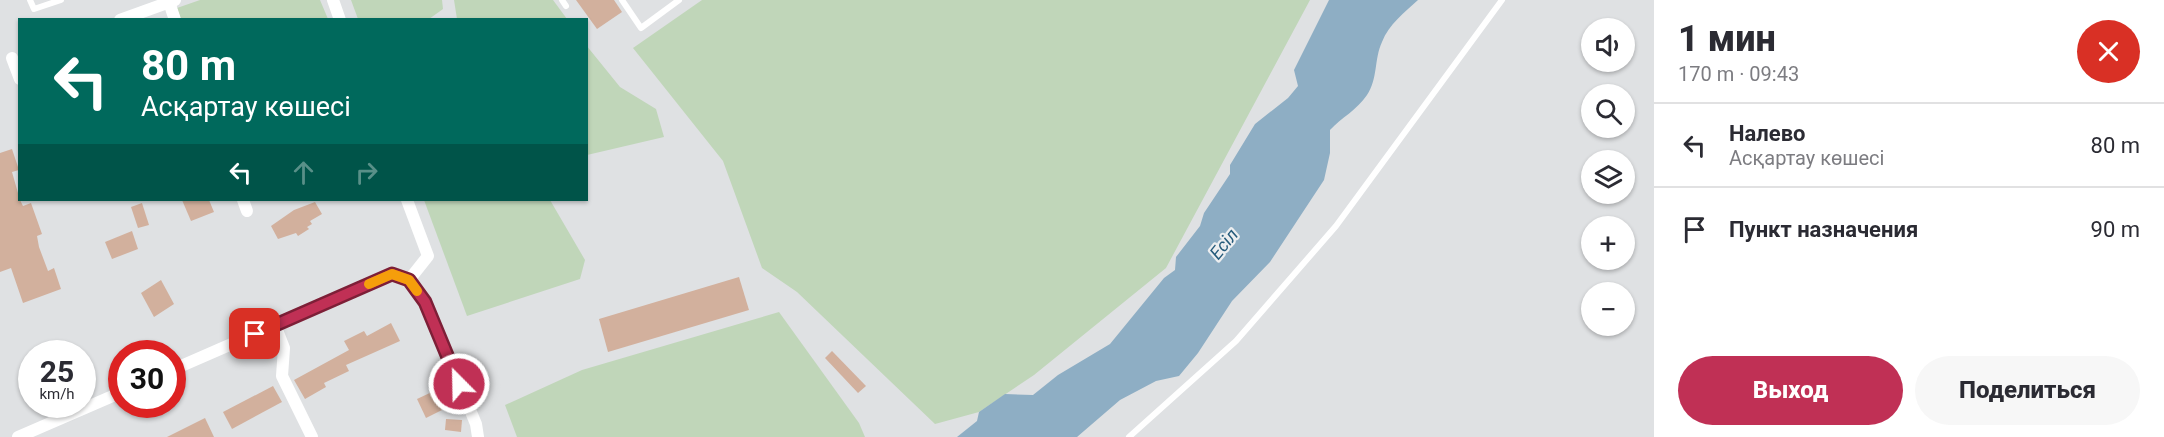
<!DOCTYPE html>
<html lang="ru">
<head>
<meta charset="utf-8">
<style>
	body { margin:0; font-family:Roboto,sans-serif; background:#f7f7f7; color:#2b2b33; height:100vh; display:flex; flex-direction:column; font-size:22px; white-space:nowrap }
	* { box-sizing:border-box; margin:0 }
	p { font-size:20px; color:#7c7c81 }
	.icon { flex:none; width:33px; height:33px; fill:none; stroke:currentColor; stroke-width:2; stroke-linecap:round; stroke-linejoin:round }
	.map { position:relative; flex:1; overflow:hidden }
	.sheet { display:flex; flex-direction:column; background:#fff; width:510px }
	.sheet>* { flex:none }
	.guide { position:absolute; left:18px; top:18px; width:570px; height:183px; border-radius:0px; box-shadow:0 2px 4px #0004; background:#00695c; color:#fff; overflow:hidden }
	.controls { position:absolute; left:1581px; top:18px; display:grid; gap:12px }
	.controls a { display:grid; place-items:center; width:54px; height:54px; border-radius:50%; background:#fff; box-shadow:0 2px 4px #0004; font-size:30px }
	.speed { position:absolute; left:18px; top:340px; display:flex; gap:12px; font-size:30px; font-weight:700; text-align:center }
	.speed>* { display:grid; place-content:center; width:78px; height:78px; border-radius:50%; background:#fff; box-shadow:0 2px 4px #0004; line-height:1 }
	.speed small { font-size:15px; font-weight:400 }
	.speed .limit { border:9px solid #d22; background:#fff; color:#111 }
	.pin { position:absolute; display:grid; place-items:center; width:51px; height:51px; color:#fff; margin:-26px; border-radius:12px; box-shadow:0 3px 9px #0006 }
	.me { position:absolute; width:66px; margin:-33px; rotate:337deg; stroke-linejoin:round; filter:drop-shadow(0 0 4px #0008) }
	.turn { display:flex; align-items:center; gap:21px; height:126px; padding:0 24px; font-size:27px }
	.turn .icon { width:78px; height:78px; stroke-width:2.5 }
	.turn b { display:block; font-size:42px; line-height:51px }
	.lanes { display:flex; align-items:center; height:57px; padding:0 24px; background:#0003; justify-content:center; gap:30px; direction:ltr }
	.lanes .off { opacity:.35 }
	.round { display:grid; place-items:center; flex:none; width:63px; height:63px; border-radius:32px; background:#f7f7f7 }
	.headline { display:flex; align-items:center; justify-content:space-between; height:102px; padding:0 24px }
	h1 { font-size:36px; font-weight:800; line-height:45px }
	.cta { display:flex; gap:12px; margin-top:auto; padding:12px 24px }
	.cta a { flex:1; height:69px; border-radius:36px; background:#c03055; color:#fff; font-size:24px; font-weight:800; line-height:69px; text-align:center }
	.cta a+a { background:#f7f7f7; color:#2b2b33 }
	ul { padding:0; list-style:none }
	li { display:flex; align-items:center; gap:18px; height:84px; padding:0 24px; border-top:2px solid #e1e1e2 }
	li div { flex:1 }
	li b { display:block; font-size:22px }
	li em { font-style:normal }
	main { display:flex; flex:1; min-height:0 }
	.map>svg:first-child { display:block }
</style>
</head>
<body>
<main>
<div class="map">
<svg width="1654" height="437" viewBox="0 0 1654 437">
	<rect width="100%" height="100%" fill="#dfe1e3"/>
	<g fill="#c0d6b9">
		<polygon points="200,0 320,0 328,19 181,19 177,8"/>
		<polygon points="351,0 442,0 443,9 429,19 358,19"/>
		<polygon points="454,0 553,0 567,19 457,19"/>
		<polygon points="702,0 1310,0 1166,268 1034,375 979,412 935,424 797,292 762,268 723,161 633,48"/>
		<polygon points="586,45 620,87 656,109 664,137 587,155"/>
		<polygon points="424,200 550,200 585,260 580,279 467,316"/>
		<polygon points="779,312 859,423 865,437 517,437 505,405 582,370"/>
	</g>
	<path fill="#8eaec4" d="M1329,0H1418C1404,13 1389,24 1382,42C1374,59 1378,79 1367,95C1357,110 1341,118 1330,130V153L1324,180L1270,262L1232,301L1198,353L1179,376L1156,381L1120,400L1077,437H957L977,421L979,412L1005,394L1033,395L1058,375L1110,344L1164,278L1175,270L1176,257L1200,226L1204,213L1230,174V165L1255,124L1288,98L1298,86L1294,70Z"/>
	<g fill="#d2b09d">
		<polygon points="576,0 614,0 622,12 597,29"/>
		<polygon points="12,149 19,170 12,172 20,200 23,206 31,203 42,234 37,236 39,247 48,271 54,268 61,289 23,303 11,268 0,272 0,153"/>
		<polygon points="182,200 209,200 214,212 191,221"/>
		<polygon points="315,202 322,214 310,221 312,224 307,227 309,229 298,236 296,233 278,239 271,226 294,210"/>
		<polygon points="142,203 149,225 138,228 131,207"/>
		<polygon points="132,231 138,249 112,259 105,242"/>
		<polygon points="739,277 749,310 608,352 599,319"/>
		<polygon points="161,280 174,304 154,317 141,293"/>
		<polygon points="391,323 400,341 346,365 349,371 324,383 326,387 305,399 294,380 349,350 344,341 364,331 367,336"/>
		<polygon points="832,351 866,386 858,393 825,358"/>
		<polygon points="273,386 282,402 232,429 223,412"/>
		<polygon points="434,391 442,410 426,418 417,399"/>
		<polygon points="205,418 214,437 167,437"/>
		<polygon points="446,419 462,420 461,432 445,430"/>
	</g>
	<g fill="none" stroke-linecap="round" stroke-linejoin="round">
		<g stroke="#fff" stroke-width="6">
			<polyline points="30,0 34,9 61,0"/>
			<polyline points="562,0 566,6"/>
			<polyline points="622,0 641,28 679,0"/>
			<polyline points="1129,437 1236,341 1336,226 1502,0"/>
		</g>
		<g stroke="#fff" stroke-width="12">
			<polyline points="333,0 340,20"/>
			<polyline points="169,2 175,20"/>
			<polyline points="120,20 175,0"/>
			<polyline points="12,58 20,79"/>
			<polyline points="243,200 247,211"/>
			<polyline points="407,200 428,256 409,280"/>
			<polyline points="409,280 425,302 476,424 478,437"/>
			<polyline points="275,325 284,348 282,376 312,437"/>
			<polyline points="172,370 392,274 409,280"/>
			<polyline points="18,437 122,392"/>
		</g>
	</g>
	<g fill="none" stroke-linecap="round" stroke-linejoin="round">
		<g stroke="#7d1f37" stroke-width="15">
			<polyline id="route" points="255,334 392,274 409,280 425,302 459,384"/>
		</g>
		<use href="#route" stroke="#c03055" stroke-width="10"/>
		<polyline stroke="#f59e0b" stroke-width="10" points="369,284 392,274 409,280 417,291"/>
	</g>
	<g text-anchor="middle" stroke-width="4.5" stroke-linejoin="round" paint-order="stroke">
		<g font-size="18" font-style="italic" fill="#255b7b" stroke="#eceef0">
			<text transform="translate(1224 244) rotate(-51)" y="6">Есіл</text>
		</g>
	</g>
</svg>
<div class="controls">
<a><svg class="icon" aria-label="sound" viewBox="0 0 24 24"><path d="M4 9h4l5-4v14l-5-4H4zM17 9q2 3 0 6"/></svg></a>
<a><svg class="icon" aria-label="search" viewBox="0 0 24 24"><circle cx="10" cy="10" r="6"/><path d="M15 15l6 6"/></svg></a>
<a><svg class="icon" aria-label="layers" viewBox="0 0 24 24"><path d="M12 4l9 5-9 5-9-5zM3 14l9 5 9-5"/></svg></a>
<a>+</a>
<a>−</a>
</div>
<div class="speed"><div>25<small>km/h</small></div><div class="limit">30</div></div>
<div class="pin" style="left:255px;top:334px;background:#d93025"><svg class="icon" aria-label="arrive" viewBox="0 0 24 24"><path d="M6 21V4h12l-3 4 3 4H6"/></svg></div>
<svg class="me" style="left:459px;top:384px" viewBox="-20 -20 40 40"><circle r="17" fill="#c03055" stroke="#fff" stroke-width="3"/><path d="M0-11L8 9 0 5-8 9z" fill="#fff"/></svg>
<div class="guide">
<div class="turn"><svg class="icon" aria-label="left" viewBox="0 0 24 24"><path d="M17 20v-9H6M10 6l-5 5 5 5"/></svg><div><b>80 m</b>Асқартау көшесі</div></div>
<div class="lanes"><svg class="icon" aria-label="left" viewBox="0 0 24 24"><path d="M17 20v-9H6M10 6l-5 5 5 5"/></svg><svg class="icon off" aria-label="ahead" viewBox="0 0 24 24"><path d="M12 20V5M6 11l6-6 6 6"/></svg><svg class="icon off" aria-label="right" viewBox="0 0 24 24"><path d="M7 20v-9h11M14 6l5 5-5 5"/></svg></div>
</div>
</div>
<section class="sheet">
<div class="headline"><div><h1>1 мин</h1><p>170 m · 09:43</p></div><a class="round" style="background:#d93025;color:#fff"><svg class="icon" aria-label="close" viewBox="0 0 24 24"><path d="M6 6l12 12M18 6L6 18"/></svg></a></div>
<ul>
<li><svg class="icon" aria-label="left" viewBox="0 0 24 24"><path d="M17 20v-9H6M10 6l-5 5 5 5"/></svg><div><b>Налево</b><p>Асқартау көшесі</p></div><em>80 m</em></li>
<li><svg class="icon" aria-label="arrive" viewBox="0 0 24 24"><path d="M6 21V4h12l-3 4 3 4H6"/></svg><div><b>Пункт назначения</b></div><em>90 m</em></li>
</ul>
<div class="cta"><a>Выход</a><a>Поделиться</a></div>
</section>
</main>
</body>
</html>
